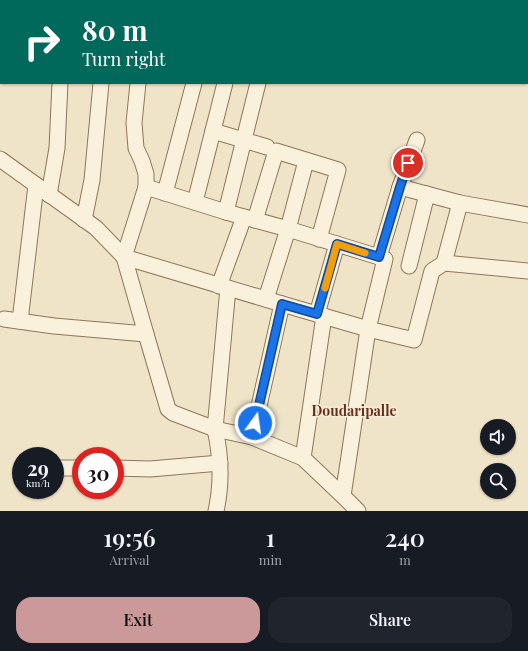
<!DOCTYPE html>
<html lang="en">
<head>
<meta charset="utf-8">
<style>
	body { margin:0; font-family:"Playfair Display",serif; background:#20242c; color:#f1f3f6; height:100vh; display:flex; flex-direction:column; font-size:15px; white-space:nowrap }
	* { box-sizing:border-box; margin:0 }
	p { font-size:13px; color:#9ea1a6 }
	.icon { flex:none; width:22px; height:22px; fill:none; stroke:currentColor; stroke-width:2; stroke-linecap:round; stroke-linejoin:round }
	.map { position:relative; height:511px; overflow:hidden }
	.side { display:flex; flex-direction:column; background:#171b24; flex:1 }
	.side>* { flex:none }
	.banner { position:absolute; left:0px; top:0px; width:528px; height:84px; box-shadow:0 1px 3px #0004; background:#00695c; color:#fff; overflow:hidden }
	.buttons { position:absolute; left:480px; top:419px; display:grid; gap:8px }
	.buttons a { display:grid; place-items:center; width:36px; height:36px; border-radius:50%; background:#171b24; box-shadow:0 1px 3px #0004; font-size:20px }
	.speed { position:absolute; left:12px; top:447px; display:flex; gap:8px; font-size:20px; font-weight:700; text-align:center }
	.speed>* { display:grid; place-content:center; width:52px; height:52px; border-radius:50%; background:#171b24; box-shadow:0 1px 3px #0004; line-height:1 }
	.speed small { font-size:10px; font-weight:400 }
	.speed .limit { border:6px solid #d22; background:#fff; color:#111 }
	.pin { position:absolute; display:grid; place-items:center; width:34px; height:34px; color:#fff; margin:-17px; border:2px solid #fff; border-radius:50%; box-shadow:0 1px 4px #0007 }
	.me { position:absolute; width:44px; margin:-22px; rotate:14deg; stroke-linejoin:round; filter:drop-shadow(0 0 3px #0008) }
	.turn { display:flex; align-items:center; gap:14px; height:84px; padding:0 16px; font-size:18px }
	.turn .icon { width:52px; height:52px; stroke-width:2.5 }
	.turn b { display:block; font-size:28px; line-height:34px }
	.eta { display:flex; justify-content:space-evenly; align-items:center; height:68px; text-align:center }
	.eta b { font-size:24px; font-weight:600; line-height:28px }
	.primary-button { display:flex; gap:8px; margin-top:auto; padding:8px 16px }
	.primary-button a { flex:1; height:46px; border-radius:16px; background:#cc999b; color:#111; font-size:16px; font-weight:600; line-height:46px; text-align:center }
	.primary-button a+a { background:#20242c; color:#f1f3f6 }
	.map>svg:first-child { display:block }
</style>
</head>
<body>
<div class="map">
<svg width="528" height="511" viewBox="0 0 528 511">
	<rect width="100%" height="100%" fill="#f0e4c8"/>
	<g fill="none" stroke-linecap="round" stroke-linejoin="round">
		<g stroke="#8d765c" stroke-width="17">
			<g id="minor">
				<polyline points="178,1 179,0"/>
				<polyline points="274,1 275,0"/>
				<polyline points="213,131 267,147"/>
				<polyline points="417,140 400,187 460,203 528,215"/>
				<polyline points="0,159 96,228 124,257 146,187 146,174 142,161 136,148 134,123 138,83"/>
				<polyline points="146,187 226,212 288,229 379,257 400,187"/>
				<polyline points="165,193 194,83"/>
				<polyline points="49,195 57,148 60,83"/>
				<polyline points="195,202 225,83"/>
				<polyline points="226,212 258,83"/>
				<polyline points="84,220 92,180 101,83"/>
				<polyline points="255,220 276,151 338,170 319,239"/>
				<polyline points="124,257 282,304 252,437 303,458 343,496 358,511"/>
				<polyline points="444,263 460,203"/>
				<polyline points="409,266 427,194"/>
				<polyline points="219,286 244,217"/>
				<polyline points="266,299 288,229 306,161"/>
				<polyline points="282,304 368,329 385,259 379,257"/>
				<polyline points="317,314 337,244"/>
				<polyline points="4,319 54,326 146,334 124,257"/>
				<polyline points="20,321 36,185"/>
				<polyline points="146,334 168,409 173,413 215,429 252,437"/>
				<polyline points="303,458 324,316"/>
				<polyline points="55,468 81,468"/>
				<polyline points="115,468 150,469 220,463"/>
				<polyline points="343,496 368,329 414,340 432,271 444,263 528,271"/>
				<path d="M216,511C222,484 221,456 215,429L228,288"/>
			</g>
		</g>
		<use href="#minor" stroke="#faf1dc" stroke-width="15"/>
	</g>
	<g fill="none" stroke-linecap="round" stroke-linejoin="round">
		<g stroke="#114b97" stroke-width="10">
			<polyline id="route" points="255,423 282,304 317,314 337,244 379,257 400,187 408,163"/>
		</g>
		<use href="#route" stroke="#1a73e8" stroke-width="7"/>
		<polyline stroke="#f59e0b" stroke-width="7" points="325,288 337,244 365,253"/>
	</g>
	<g text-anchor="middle" stroke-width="3" stroke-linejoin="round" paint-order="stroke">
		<g font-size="14" font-weight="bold" fill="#6b2e1e" stroke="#f7eed8">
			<text x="354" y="416">Doudaripalle</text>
		</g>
	</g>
</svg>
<div class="buttons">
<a><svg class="icon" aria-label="sound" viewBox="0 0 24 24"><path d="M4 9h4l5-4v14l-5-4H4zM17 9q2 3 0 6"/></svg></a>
<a><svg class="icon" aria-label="search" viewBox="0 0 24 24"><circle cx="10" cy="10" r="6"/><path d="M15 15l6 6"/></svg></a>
</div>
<div class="speed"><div>29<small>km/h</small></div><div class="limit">30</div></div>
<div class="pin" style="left:408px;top:163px;background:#d93025"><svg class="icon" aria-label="arrive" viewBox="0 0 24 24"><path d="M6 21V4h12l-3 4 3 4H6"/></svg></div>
<svg class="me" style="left:255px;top:423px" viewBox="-20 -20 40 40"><circle r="17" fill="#1a73e8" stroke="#fff" stroke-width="3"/><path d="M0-11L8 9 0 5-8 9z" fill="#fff"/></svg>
<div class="banner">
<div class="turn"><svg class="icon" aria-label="right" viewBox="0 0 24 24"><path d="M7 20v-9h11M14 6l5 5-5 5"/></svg><div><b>80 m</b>Turn right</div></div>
</div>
</div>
<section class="side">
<div class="eta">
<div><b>19:56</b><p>Arrival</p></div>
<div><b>1</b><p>min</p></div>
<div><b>240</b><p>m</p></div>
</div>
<div class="primary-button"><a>Exit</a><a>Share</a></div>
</section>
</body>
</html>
